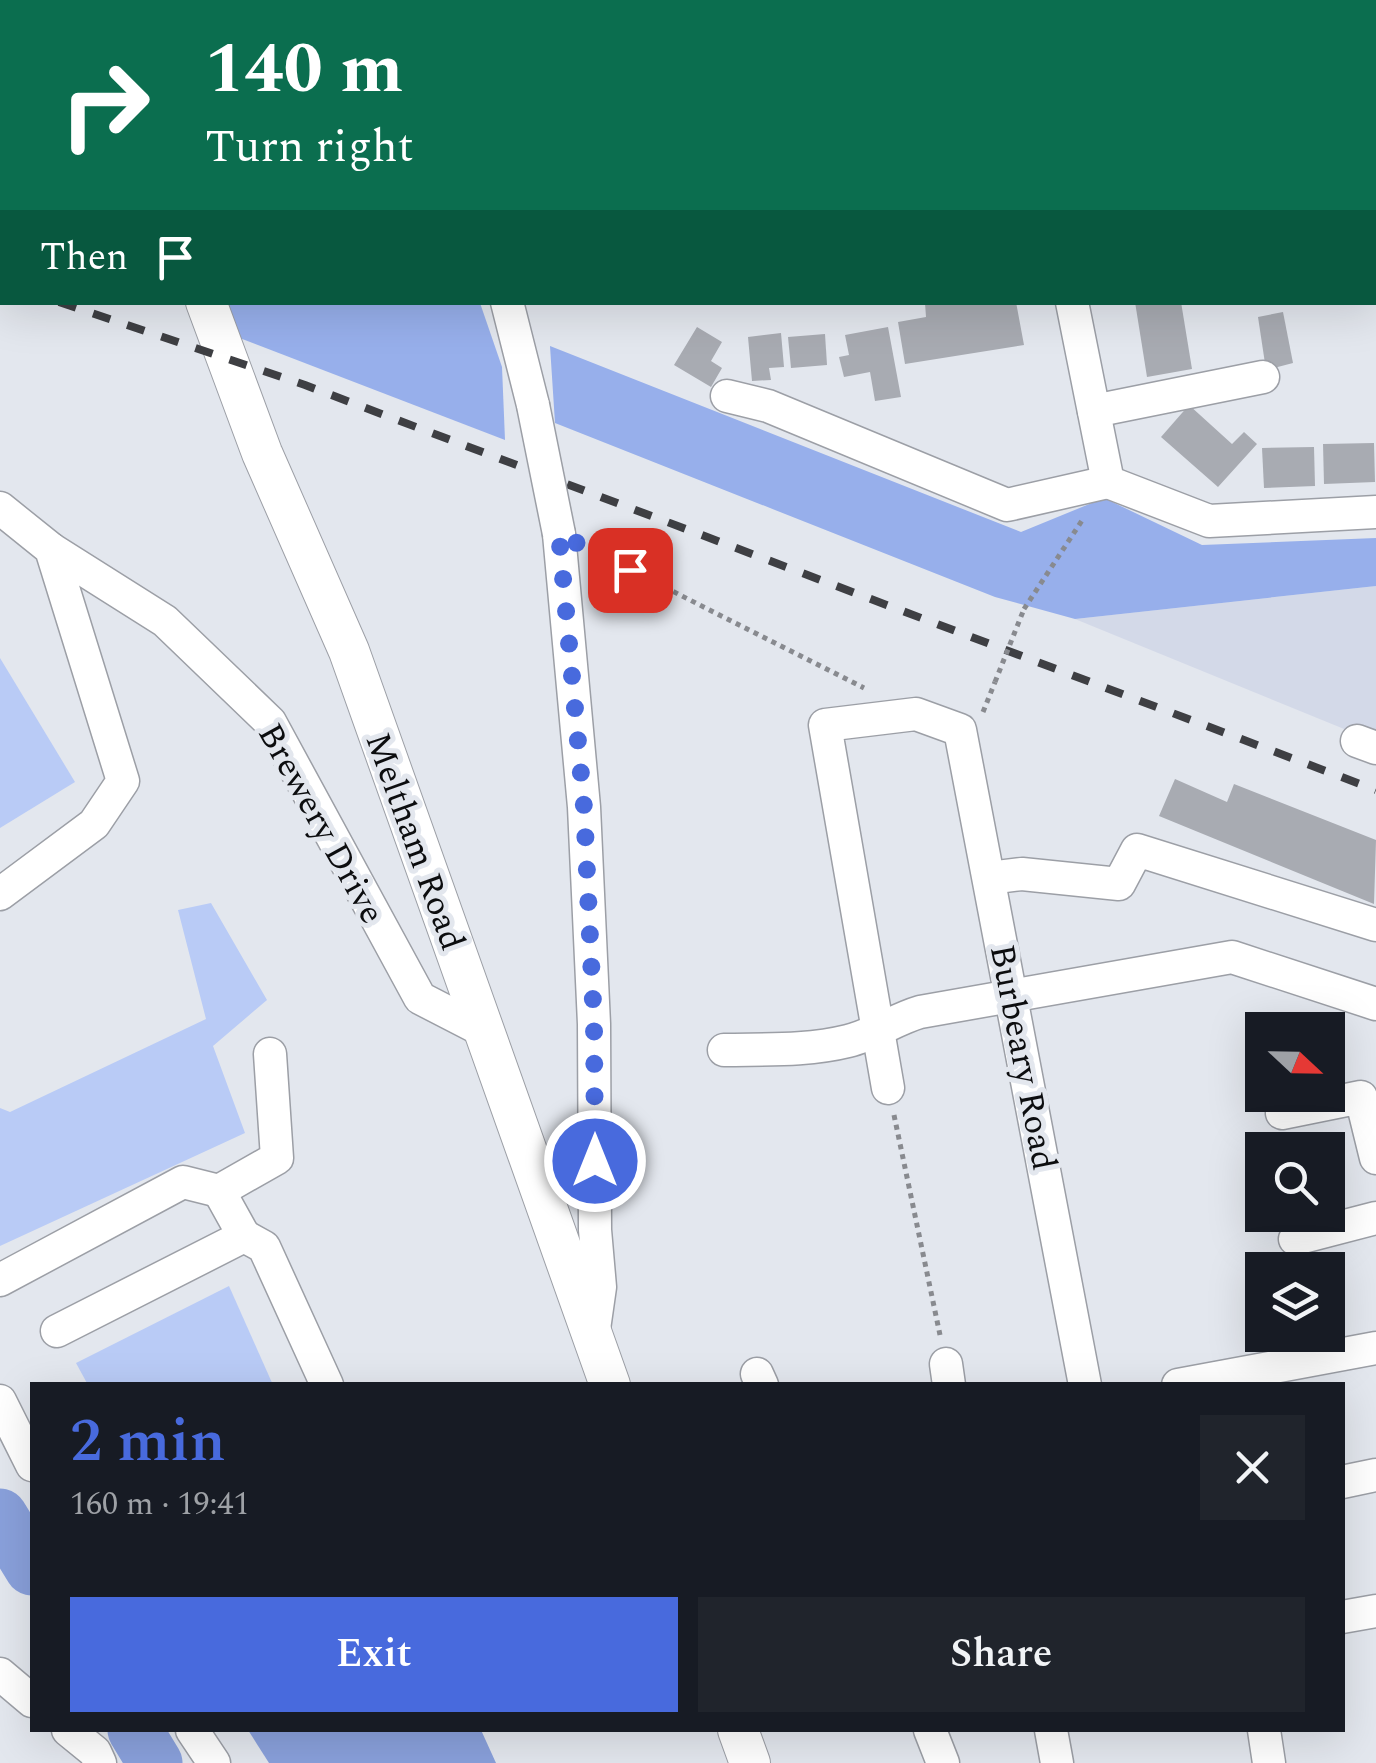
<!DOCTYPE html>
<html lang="en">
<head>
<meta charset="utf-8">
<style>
	body { margin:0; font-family:Spectral,serif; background:#20242c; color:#f1f3f6; height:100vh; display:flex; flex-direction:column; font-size:38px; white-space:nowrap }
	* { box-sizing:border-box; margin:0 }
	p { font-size:32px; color:#9ea1a6 }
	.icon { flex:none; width:55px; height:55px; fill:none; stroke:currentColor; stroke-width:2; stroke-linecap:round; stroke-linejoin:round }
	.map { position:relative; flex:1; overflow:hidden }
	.panel { position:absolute; left:30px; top:1382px; width:1315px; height:350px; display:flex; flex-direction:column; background:#171b24; border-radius:0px; box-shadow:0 10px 40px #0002 }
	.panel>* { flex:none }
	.hud { position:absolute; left:0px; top:0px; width:1378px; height:305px; box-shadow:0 10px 40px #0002; background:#0b6e4f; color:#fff; overflow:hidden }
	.needle { width:65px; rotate:112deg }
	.tools { position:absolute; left:1245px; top:1012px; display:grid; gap:20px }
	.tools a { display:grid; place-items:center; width:100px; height:100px; border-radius:0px; background:#171b24; box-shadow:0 10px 40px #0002; font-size:50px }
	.pin { position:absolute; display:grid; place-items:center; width:85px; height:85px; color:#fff; margin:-42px; border-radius:20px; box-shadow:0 5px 15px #0006 }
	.me { position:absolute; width:110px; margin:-55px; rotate:0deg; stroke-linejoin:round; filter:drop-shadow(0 0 8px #0008) }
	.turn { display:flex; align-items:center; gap:35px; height:210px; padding:0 40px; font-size:45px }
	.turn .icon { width:130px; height:130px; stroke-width:2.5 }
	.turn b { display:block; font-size:70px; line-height:85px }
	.then { display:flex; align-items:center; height:95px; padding:0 40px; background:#0003; gap:20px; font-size:38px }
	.round { display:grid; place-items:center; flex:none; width:105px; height:105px; border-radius:0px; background:#20242c }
	.overview { display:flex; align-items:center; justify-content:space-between; height:170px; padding:0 40px }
	h1 { font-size:60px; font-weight:600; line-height:75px; color:#486add }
	.primary-button { display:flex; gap:20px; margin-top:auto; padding:20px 40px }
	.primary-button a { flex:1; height:115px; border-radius:0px; background:#486add; color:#fff; font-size:40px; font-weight:600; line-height:115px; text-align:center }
	.primary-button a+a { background:#20242c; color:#f1f3f6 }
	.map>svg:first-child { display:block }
</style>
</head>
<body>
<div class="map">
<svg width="1376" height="1763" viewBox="0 0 1376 1763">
	<rect width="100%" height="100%" fill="#e3e7ee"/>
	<polygon fill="#d3d9e8" points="1376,586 1376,742 1075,619"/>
	<g fill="#b9cbf6">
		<polygon points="0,658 75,782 0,828"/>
		<polygon points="211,903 267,1000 213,1046 245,1133 0,1246 0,1108 10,1112 206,1019 178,910"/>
		<polygon points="229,1286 273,1385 88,1385 76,1363"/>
	</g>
	<g fill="#97afeb">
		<polygon points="140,0 443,0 443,2"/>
		<polygon points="218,303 480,303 502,367 505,440 216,329"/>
		<polygon points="550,346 1021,532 1104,498 1202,545 1376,538 1376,586 1075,619 995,597 555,423"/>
	</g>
	<polygon fill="#89a0db" points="248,1730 481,1730 496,1763 269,1763"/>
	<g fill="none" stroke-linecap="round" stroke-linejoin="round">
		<g stroke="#89a0db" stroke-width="55">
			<polyline points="0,1516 32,1568"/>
			<polyline points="135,1730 155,1763"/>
		</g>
	</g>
	<g fill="#a8abb2">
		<polygon points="1016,302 1024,345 905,364 898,322 926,317 925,303"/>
		<polygon points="1135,302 1181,302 1192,369 1147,377"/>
		<polygon points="1283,312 1293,363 1266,370 1258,317"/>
		<polygon points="697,327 722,342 711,361 722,368 711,387 674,365"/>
		<polygon points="888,327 901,397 875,401 870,372 844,377 839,357 849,355 845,335"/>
		<polygon points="781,333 784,367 769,368 771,380 752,381 748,337"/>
		<polygon points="825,334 827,365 791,368 788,337"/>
		<polygon points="1189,405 1232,444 1244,432 1257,444 1218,487 1161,437"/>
		<polygon points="1374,443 1375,482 1324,484 1323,444"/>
		<polygon points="1314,447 1315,486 1264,488 1262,448"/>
		<polygon points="1175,779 1227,802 1234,784 1376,840 1374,904 1159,816"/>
	</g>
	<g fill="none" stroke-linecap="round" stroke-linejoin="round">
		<g stroke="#9c9fa6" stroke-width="35">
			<g id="minor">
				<polyline points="1013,0 1014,2"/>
				<polyline points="461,2 461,0"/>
				<polyline points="507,302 533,405"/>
				<polyline points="1072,302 1108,482 1209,521 1376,512"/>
				<polyline points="727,396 768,406 1007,505 1108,482"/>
				<polyline points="1094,411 1263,377"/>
				<polyline points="0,508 51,549 123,781 94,824 0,894"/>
				<polyline points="559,534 584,807 594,1024 595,1230 600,1287 593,1336"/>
				<polyline points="51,549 165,621 270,722 420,998 484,1031"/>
				<polyline points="1357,741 1376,748"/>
				<polyline points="989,878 1022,874 1119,884 1137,850 1376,925"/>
				<path d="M724,1050C765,1049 808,1051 848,1041C873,1035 896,1019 920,1012L1232,957L1376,1004"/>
				<polyline points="888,1088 825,725 916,714 960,730 1085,1385"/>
				<polyline points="1282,1113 1361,1097 1376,1158"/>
				<polyline points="244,1236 264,1247 327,1385"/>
				<polyline points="1295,1239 1376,1218"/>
				<polyline points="0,1280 183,1182 219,1191 277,1158 270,1054"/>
				<polyline points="57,1331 244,1236 219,1191"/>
				<polyline points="946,1364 949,1385"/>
				<polyline points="757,1374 762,1385"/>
				<polyline points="1178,1385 1376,1348"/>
				<polyline points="0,1401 32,1465"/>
				<polyline points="1342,1482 1376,1475"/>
				<polyline points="1342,1617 1376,1611"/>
				<polyline points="0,1674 32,1701"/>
				<polyline points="68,1730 95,1752 100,1763"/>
				<polyline points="192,1730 214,1763"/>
				<polyline points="930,1730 943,1763"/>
				<polyline points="1051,1730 1057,1763"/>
				<polyline points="1264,1730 1269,1763"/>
			</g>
		</g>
		<g stroke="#9c9fa6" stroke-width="42">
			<g id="major">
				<polyline points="100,0 101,2"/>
				<polyline points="206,302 262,453 349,651 610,1385"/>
				<polyline points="738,1730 750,1763"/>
			</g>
		</g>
		<g stroke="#888a8f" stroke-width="5" stroke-dasharray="5 5" stroke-linecap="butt">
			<polyline points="227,0 228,2"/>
			<polyline points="593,551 864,688"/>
			<polyline points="1024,609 1083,519"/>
			<polyline points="983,712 995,682"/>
			<polyline points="894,1115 940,1335"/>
		</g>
		<use href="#minor" stroke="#fff" stroke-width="32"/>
		<use href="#major" stroke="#fff" stroke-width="40"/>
		<g stroke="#3e3f43" stroke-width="8" stroke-dasharray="18 18" stroke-linecap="butt">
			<polyline points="0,283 2,284"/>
			<polyline points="59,302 305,385 1376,790"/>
		</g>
		<g stroke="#9c9fa6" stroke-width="35" stroke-linecap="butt">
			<polyline id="minor-bridge" points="533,405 559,534"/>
		</g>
		<polyline stroke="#888a8f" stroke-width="5" stroke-dasharray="5 5" stroke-linecap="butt" points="995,682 1024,609"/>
		<use href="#minor-bridge" stroke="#fff" stroke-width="32"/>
	</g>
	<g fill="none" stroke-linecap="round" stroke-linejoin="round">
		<polyline stroke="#486add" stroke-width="18" stroke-dasharray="0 32.4" points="595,1161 594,1024 584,807 559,534 630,570"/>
	</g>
	<g text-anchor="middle" stroke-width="10" stroke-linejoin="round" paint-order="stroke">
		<g font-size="35" fill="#0c0d0f" stroke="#e3e7ee">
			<text transform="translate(322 823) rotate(61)" y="12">Brewery Drive</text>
			<text transform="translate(416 841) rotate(70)" y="12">Meltham Road</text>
			<text transform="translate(1024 1057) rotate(79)" y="12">Burbeary Road</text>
		</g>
	</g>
</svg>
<div class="tools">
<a><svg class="needle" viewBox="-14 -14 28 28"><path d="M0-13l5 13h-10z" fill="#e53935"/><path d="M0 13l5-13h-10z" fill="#9ea1a6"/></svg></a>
<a><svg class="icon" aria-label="search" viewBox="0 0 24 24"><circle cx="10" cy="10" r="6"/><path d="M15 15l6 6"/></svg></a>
<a><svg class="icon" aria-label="layers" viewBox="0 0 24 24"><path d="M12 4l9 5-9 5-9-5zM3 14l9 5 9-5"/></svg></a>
</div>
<div class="pin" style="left:630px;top:570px;background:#d93025"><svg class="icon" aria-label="arrive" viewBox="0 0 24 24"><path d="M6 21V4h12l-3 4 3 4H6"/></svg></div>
<svg class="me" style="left:595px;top:1161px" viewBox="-20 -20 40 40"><circle r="17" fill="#486add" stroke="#fff" stroke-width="3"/><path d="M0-11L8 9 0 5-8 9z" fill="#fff"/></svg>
<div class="hud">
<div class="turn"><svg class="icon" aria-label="right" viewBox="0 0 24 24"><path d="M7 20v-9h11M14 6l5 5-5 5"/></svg><div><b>140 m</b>Turn right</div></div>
<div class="then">Then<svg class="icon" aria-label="arrive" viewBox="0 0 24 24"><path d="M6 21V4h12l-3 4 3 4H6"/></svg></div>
</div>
<section class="panel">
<div class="overview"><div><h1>2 min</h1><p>160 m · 19:41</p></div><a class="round"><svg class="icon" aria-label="close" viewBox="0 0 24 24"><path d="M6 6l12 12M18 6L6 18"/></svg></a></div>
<div class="primary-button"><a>Exit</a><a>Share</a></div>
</section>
</div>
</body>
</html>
